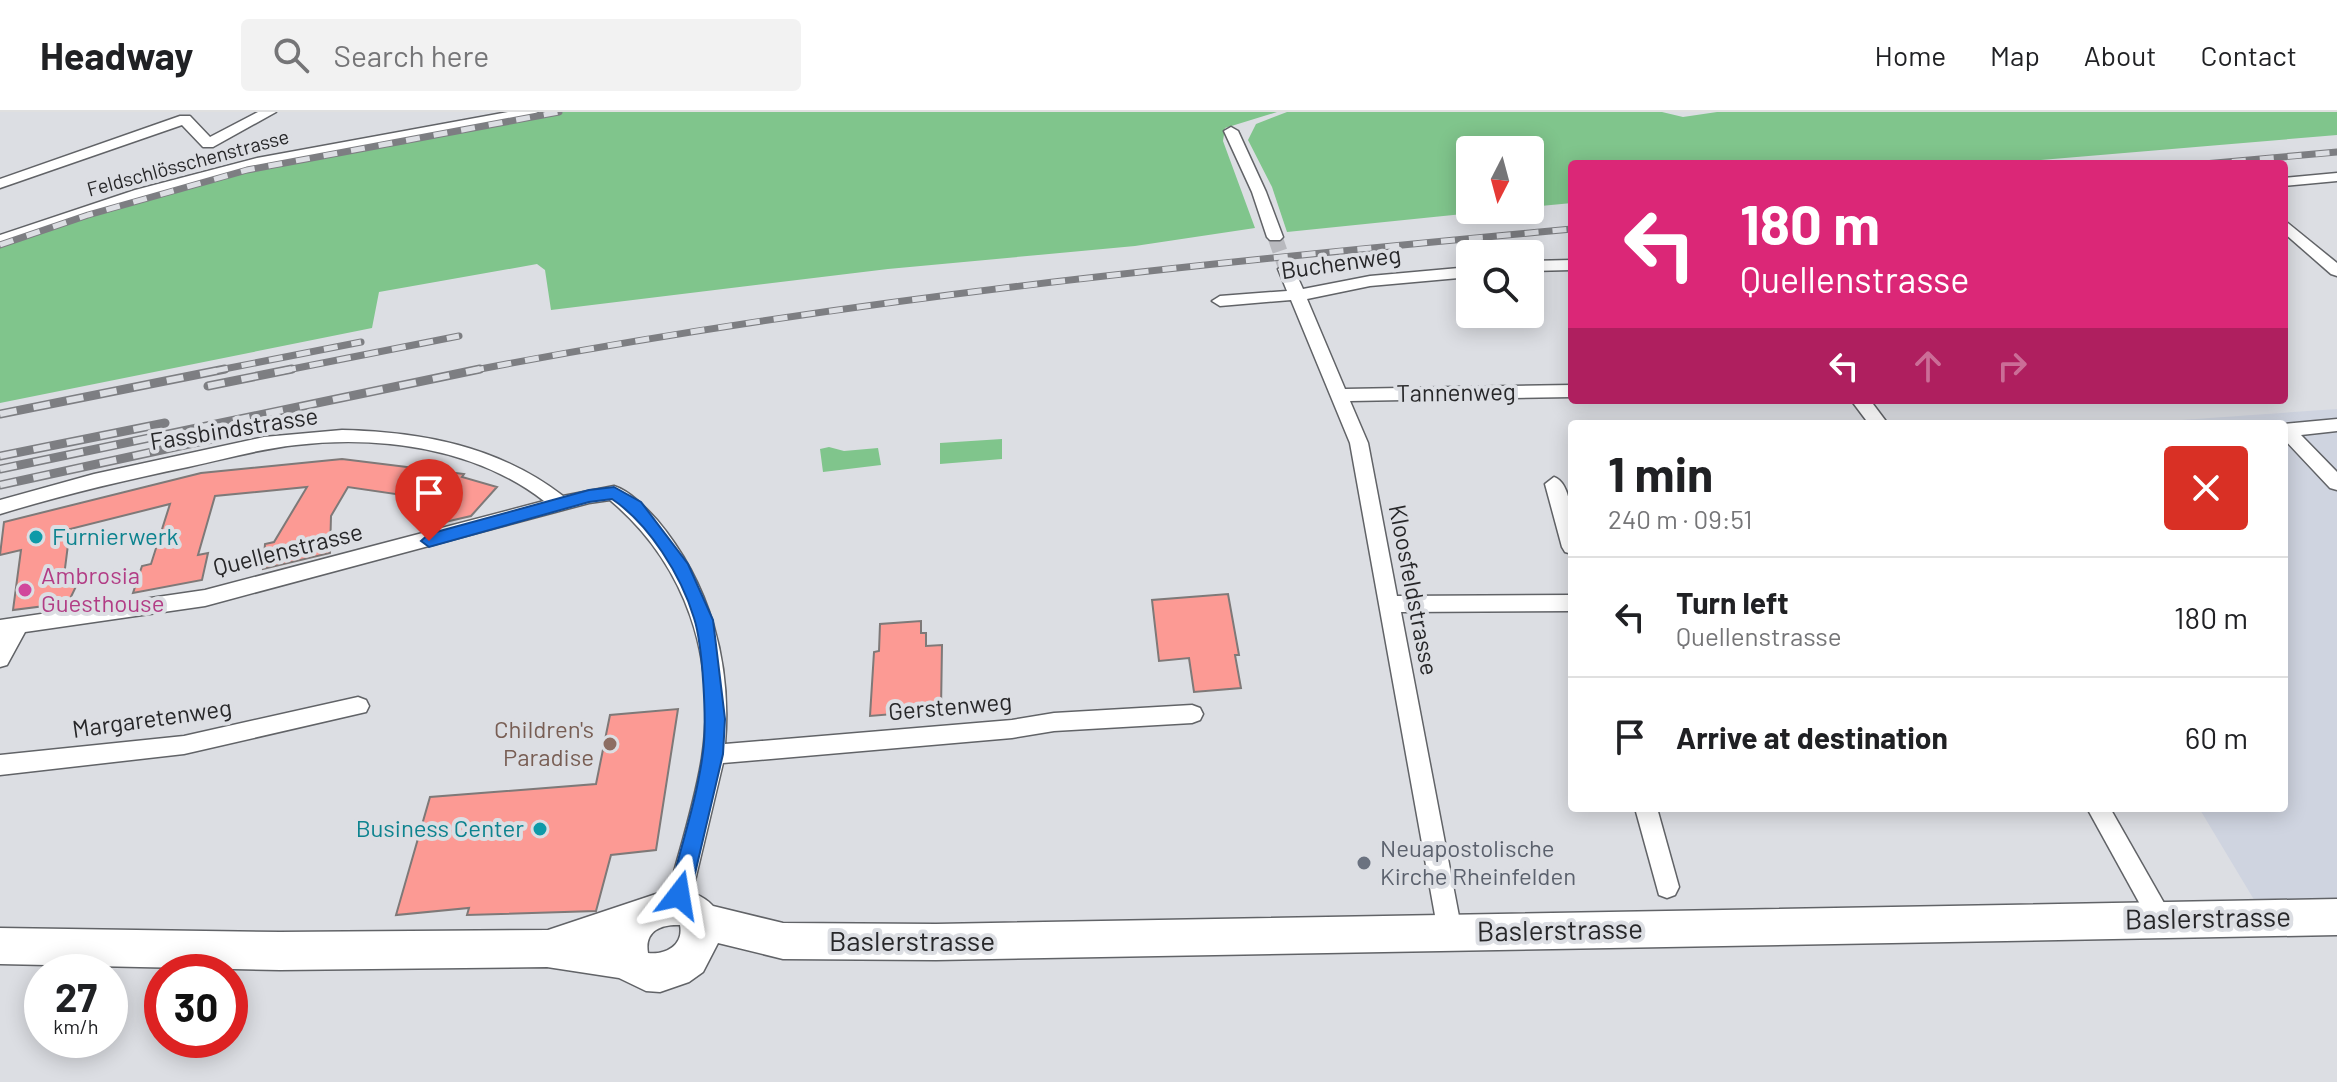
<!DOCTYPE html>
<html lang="en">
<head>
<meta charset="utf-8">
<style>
	body { margin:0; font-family:Barlow,sans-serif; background:#f2f2f2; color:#202124; height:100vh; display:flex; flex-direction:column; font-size:30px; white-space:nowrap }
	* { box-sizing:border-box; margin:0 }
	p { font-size:26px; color:#757577 }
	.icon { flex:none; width:44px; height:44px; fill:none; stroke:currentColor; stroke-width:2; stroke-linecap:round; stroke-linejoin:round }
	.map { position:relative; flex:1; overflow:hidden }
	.details { position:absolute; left:1568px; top:308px; width:720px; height:392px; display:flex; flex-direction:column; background:#fff; border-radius:8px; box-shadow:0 4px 20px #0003 }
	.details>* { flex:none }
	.guide { position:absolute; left:1568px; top:48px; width:720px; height:244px; border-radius:8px; box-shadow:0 4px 20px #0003; background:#db2777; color:#fff; overflow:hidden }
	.needle { width:52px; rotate:186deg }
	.controls { position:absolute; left:1456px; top:24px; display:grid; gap:16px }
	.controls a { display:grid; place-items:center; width:88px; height:88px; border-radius:8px; background:#fff; box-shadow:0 4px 20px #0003; font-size:40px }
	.speed { position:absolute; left:24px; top:842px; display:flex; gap:16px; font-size:40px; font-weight:700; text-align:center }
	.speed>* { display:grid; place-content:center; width:104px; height:104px; border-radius:50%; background:#fff; box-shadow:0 4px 20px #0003; line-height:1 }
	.speed small { font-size:20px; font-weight:400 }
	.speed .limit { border:12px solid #d22; background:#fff; color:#111 }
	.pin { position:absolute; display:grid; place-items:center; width:68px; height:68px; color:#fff; margin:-82px -34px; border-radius:50% 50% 50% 0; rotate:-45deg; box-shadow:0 0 8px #0007 }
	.pin .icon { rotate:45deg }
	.me { position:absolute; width:88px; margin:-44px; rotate:14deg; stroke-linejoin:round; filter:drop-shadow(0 0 6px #0008) }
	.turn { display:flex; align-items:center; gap:28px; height:168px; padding:0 40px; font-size:36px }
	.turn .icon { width:104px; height:104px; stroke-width:2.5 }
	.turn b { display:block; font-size:56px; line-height:68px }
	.lanes { display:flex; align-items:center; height:76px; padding:0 40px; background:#0003; justify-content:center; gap:40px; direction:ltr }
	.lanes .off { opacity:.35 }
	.round { display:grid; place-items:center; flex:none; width:84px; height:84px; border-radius:8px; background:#f2f2f2 }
	.summary { display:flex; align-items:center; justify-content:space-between; height:136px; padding:0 40px }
	h1 { font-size:48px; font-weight:700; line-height:60px }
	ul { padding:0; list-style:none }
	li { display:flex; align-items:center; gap:24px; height:120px; padding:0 40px; border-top:2px solid #e0e0e0 }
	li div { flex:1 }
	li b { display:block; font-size:30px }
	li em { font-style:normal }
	header { display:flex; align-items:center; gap:48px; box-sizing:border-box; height:112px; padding:0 40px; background:#fff; border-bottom:2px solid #e0e0e0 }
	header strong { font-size:38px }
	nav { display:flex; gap:44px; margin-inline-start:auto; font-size:28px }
	.search { width:560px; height:72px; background:#f2f2f2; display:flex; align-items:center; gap:20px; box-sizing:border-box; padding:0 28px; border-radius:8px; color:#757577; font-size:30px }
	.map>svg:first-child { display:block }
</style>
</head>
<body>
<header>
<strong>Headway</strong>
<div class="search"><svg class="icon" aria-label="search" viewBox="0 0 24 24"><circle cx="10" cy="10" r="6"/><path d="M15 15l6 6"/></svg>Search here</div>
<nav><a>Home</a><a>Map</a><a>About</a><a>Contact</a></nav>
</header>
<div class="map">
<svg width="2337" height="970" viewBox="0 0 2337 970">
	<rect width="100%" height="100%" fill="#dcdee3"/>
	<polygon fill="#cfd4e0" points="2337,297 2337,787 2256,791 2199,696 2284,696 2284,312 2125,312"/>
	<g fill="#80c58c">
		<polygon points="563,0 1277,0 1225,16 1223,29 1255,116 1135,134 888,157 551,198 545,158 537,152 379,180 372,216 0,291 0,135 89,105 248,59"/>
		<polygon points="1287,0 1662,0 1683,5 1717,0 2337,0 2337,23 1994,52 1572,52 1572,91 1530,95 1530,38 1470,38 1470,98 1502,98 1287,120 1272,75 1248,28 1256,12"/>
		<polygon points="1002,327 1002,347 940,352 940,331"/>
		<polygon points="829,335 844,339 878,336 881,353 823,360 820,337"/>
	</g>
	<g fill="#fc9a94" stroke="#7e7978" stroke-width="2">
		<polygon points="342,347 464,362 462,365 497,375 471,404 432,413 430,387 348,375 331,404 330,441 263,457 265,432 274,430 307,375 215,384 198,443 208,441 202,468 133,481 142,454 151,452 170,392 70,417 64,464 82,462 68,491 13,498 21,438 0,443 4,410 201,361"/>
		<polygon points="1228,482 1239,543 1235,543 1241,576 1194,580 1189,546 1159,549 1152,488"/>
		<polygon points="921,509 921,521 926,521 926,534 942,533 941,598 870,604 874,540 879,539 880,512"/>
		<polygon points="678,597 656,738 611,743 596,799 467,803 469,796 396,803 430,685 596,672 610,603"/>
	</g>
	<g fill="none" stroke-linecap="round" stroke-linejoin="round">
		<polyline stroke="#b8b9be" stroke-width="15" stroke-dasharray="15 8" stroke-linecap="butt" points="1275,125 1286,157"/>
		<g stroke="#616367" stroke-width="3">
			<g id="street">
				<polygon points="258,0 276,0 213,35 203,35 182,13 0,76 0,67 180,4 190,4 210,25"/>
				<polygon points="508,0 538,0 531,4 258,54 145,84 0,133 0,123 135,78 257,46"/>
				<polygon points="1231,15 1238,19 1266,80 1283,125 1280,128 1270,128 1267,125 1252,80 1224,19"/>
				<polygon points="2337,61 2337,69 2284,74 2284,66"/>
				<polygon points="2284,108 2337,151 2337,164 2331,162 2284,121"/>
				<polygon points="1572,148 1572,158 1530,159 1530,149"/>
				<polygon points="1286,152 1294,157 1303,177 1370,164 1470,155 1470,165 1370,174 1307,187 1345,277 1572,273 1572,285 1350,289 1368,331 1397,484 1572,483 1572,499 1401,500 1462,820 1459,828 1450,831 1441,828 1438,820 1350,331 1291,188 1220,194 1212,189 1220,184 1287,179 1278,157"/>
				<polygon points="1851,288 1870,288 1888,312 1869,312"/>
				<polygon points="2337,307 2337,319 2301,323 2337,360 2337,378 2330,376 2284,327 2283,312"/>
				<path d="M342,318C422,320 498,334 563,384L614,374C630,379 646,396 657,408C710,471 732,551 725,632L1012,608L1054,601L1192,593L1200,596L1203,602L1200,608L1192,611L1054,619L1012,626L723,651L689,794L685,802L677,805L669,802L665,794C677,745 694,696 702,646C717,547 687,453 610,388L589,391L205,494L25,520L7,553L0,555V508L205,478L544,389C476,336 380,323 296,333C259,337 224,347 188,355C125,368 62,383 0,402V388L94,362L264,325Z"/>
				<path d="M1554,365C1575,372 1572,424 1572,442L1565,440L1562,435L1545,372Z"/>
				<polygon points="358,585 366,588 369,594 366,600 184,642 0,663 0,643 184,624"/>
				<polygon points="1635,696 1657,696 1679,775 1675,783 1667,786 1659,783"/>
				<polygon points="2087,696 2110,696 2168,798 2172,806 2168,814 2160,817 2152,814"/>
			</g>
		</g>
		<g stroke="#616367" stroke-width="3">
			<path id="primary" d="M671,777C687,778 702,782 713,794L783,811L936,812L2337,787V823L936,848L783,847L718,831L703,860L689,870L660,880L646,879L619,866L547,855L280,858L0,852V816L280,820L548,818ZM680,813C684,833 666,843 648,841C644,819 661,812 680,813Z"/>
		</g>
		<use href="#street" fill="#fff" fill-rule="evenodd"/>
		<use href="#primary" fill="#fff" fill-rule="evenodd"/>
		<g stroke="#7d7e82" stroke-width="7">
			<g id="rail-far1">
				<polyline points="2204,52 2337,40"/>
				<polyline points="0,133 88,103 247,58 559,0"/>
				<polyline points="214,259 361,230"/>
				<polyline points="282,259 459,224"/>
				<path d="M470,259C835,188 1203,151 1572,117"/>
			</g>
		</g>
		<g stroke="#7d7e82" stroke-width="9">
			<g id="rail">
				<polyline points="208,274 292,257"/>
				<polyline points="0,302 225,257"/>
				<polyline points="0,344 165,311"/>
				<polyline points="0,357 480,257"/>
				<polyline points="0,373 235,322"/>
			</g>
		</g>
		<use href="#rail-far1" stroke="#dcdee3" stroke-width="5" stroke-dasharray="14" stroke-linecap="butt"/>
		<use href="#rail" stroke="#dcdee3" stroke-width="6" stroke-dasharray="17" stroke-linecap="butt"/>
	</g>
	<path fill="#1a73e8" stroke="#114b97" stroke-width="2" d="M614,375L641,390L688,452L713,508L725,607L723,642L690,783L687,790L679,793L672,790L669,783C680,737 697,688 703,640C707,611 703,534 694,506C681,463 649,412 612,387L589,390L429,435L421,429L429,422L589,378Z"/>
	<g fill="#0f9aa8" stroke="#dcdee3" stroke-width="3">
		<circle cx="36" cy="425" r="8"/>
		<circle cx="540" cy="717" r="8"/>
	</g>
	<circle fill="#d1479c" stroke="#dcdee3" stroke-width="3" cx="25" cy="478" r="8"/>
	<circle fill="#8d6e63" stroke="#dcdee3" stroke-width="3" cx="610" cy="632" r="8"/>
	<circle fill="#6b7280" stroke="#dcdee3" stroke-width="3" cx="1364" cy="751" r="8"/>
	<g text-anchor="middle" stroke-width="8" stroke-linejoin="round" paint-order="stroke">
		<g font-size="20" fill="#272729" stroke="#dcdee3">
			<text transform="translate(188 51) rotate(-15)" y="7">Feldschlösschenstrasse</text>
		</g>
		<g font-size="24" fill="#272729" stroke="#dcdee3">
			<text transform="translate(1341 151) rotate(-8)" y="8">Buchenweg</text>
			<text transform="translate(1456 281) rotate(-1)" y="8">Tannenweg</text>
			<text transform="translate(234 317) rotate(-9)" y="8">Fassbindstrasse</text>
			<text transform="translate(288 438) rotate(-14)" y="8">Quellenstrasse</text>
			<text transform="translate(1413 478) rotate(79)" y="8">Kloosfeldstrasse</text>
			<text transform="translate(950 595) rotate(-5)" y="8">Gerstenweg</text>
			<text transform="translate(152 607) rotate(-8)" y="8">Margaretenweg</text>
		</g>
		<g font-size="24" fill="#0d838f" stroke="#dcdee3" text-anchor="start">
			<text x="52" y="433">Furnierwerk</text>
			<text x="524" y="725" text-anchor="end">Business Center</text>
		</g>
		<g font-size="24" fill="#b23c85" stroke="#dcdee3" text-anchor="start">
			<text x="41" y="472">Ambrosia<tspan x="41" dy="28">Guesthouse</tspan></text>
		</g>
		<g font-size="24" fill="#785e54" stroke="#dcdee3" text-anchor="end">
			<text x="594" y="626">Children's<tspan x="594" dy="28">Paradise</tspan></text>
		</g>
		<g font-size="24" fill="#5b616d" stroke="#dcdee3" text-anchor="start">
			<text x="1380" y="745">Neuapostolische<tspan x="1380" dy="28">Kirche Rheinfelden</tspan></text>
		</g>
		<g font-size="28" fill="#272729" stroke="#dcdee3">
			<text transform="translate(2208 806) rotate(-1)" y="10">Baslerstrasse</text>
			<text transform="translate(1560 818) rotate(-1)" y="10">Baslerstrasse</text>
			<text x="912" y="839">Baslerstrasse</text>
		</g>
	</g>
</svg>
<div class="controls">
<a><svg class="needle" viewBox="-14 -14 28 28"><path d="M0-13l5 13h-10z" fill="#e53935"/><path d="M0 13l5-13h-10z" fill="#757577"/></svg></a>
<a><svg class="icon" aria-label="search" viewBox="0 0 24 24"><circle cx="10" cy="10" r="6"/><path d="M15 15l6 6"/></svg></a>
</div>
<div class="speed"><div>27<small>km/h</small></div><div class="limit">30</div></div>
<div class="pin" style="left:429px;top:429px;background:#d93025"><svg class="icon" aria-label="arrive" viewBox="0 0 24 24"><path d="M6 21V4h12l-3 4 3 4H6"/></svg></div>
<svg class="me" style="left:679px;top:783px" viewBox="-20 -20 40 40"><path d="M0-17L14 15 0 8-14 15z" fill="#1a73e8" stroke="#fff" stroke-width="4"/></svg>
<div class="guide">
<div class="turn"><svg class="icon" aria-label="left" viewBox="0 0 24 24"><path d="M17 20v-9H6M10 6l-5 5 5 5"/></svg><div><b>180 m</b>Quellenstrasse</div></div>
<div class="lanes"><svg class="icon" aria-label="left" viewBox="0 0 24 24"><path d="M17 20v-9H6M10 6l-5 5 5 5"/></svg><svg class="icon off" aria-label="ahead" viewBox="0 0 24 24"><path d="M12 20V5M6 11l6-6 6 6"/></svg><svg class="icon off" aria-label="right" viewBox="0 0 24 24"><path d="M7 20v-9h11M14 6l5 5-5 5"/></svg></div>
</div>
<section class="details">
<div class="summary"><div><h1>1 min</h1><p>240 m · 09:51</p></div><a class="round" style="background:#d93025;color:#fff"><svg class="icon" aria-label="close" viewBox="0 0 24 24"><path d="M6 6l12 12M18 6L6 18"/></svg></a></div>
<ul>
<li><svg class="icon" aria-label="left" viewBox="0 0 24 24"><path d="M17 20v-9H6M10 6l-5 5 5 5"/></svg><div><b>Turn left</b><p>Quellenstrasse</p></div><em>180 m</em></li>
<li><svg class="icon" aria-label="arrive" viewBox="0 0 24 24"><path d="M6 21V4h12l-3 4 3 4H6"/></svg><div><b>Arrive at destination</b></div><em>60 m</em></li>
</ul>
</section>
</div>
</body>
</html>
